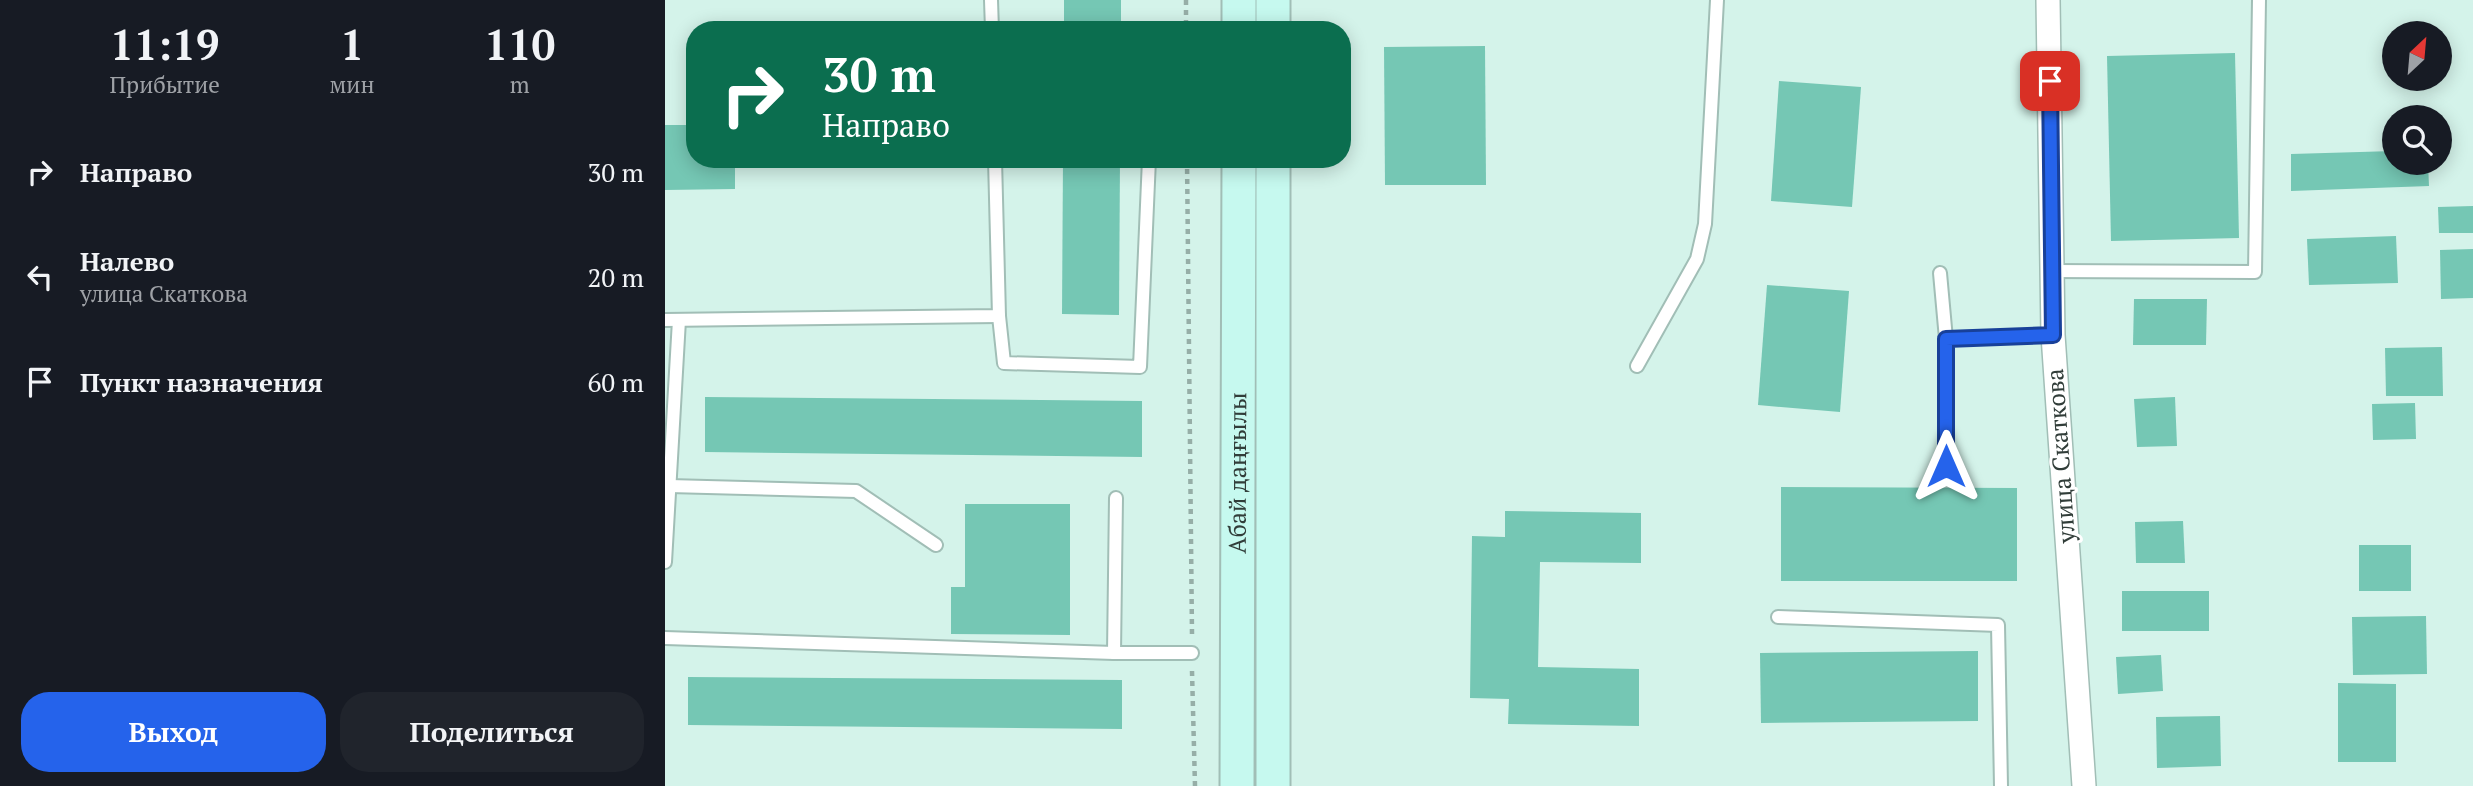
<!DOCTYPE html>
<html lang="ru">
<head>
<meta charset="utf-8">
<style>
	body { margin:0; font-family:"PT Serif",serif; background:#20242c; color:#f1f3f6; height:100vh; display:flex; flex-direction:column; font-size:26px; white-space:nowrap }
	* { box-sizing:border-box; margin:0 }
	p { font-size:23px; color:#9ea1a6 }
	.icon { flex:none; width:38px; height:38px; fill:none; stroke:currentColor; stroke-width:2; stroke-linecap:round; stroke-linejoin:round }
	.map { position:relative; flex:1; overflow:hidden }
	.details { display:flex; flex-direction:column; background:#171b24; width:665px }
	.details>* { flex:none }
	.hud { position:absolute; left:21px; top:21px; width:665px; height:147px; border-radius:28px; box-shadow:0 4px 18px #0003; background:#0b6e4f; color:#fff; overflow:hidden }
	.needle { width:46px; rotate:26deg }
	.buttons { position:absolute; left:1717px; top:21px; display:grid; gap:14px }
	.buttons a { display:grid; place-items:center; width:70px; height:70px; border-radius:50%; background:#171b24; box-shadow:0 4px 18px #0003; font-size:35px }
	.pin { position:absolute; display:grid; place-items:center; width:60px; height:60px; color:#fff; margin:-30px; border-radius:14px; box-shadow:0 4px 10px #0006 }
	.me { position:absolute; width:77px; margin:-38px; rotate:0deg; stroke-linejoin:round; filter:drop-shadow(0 0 5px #0008) }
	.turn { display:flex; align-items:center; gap:24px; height:147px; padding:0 21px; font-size:32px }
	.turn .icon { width:91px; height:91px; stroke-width:2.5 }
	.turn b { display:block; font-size:49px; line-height:60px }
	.eta { display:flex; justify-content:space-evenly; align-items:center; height:119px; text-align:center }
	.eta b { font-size:42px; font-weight:600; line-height:49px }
	.cta { display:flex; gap:14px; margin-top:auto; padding:14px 21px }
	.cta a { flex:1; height:80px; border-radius:28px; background:#2563eb; color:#fff; font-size:28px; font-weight:600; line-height:80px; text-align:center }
	.cta a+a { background:#20242c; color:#f1f3f6 }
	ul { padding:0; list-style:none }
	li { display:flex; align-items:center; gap:21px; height:105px; padding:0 21px }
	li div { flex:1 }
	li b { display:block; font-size:26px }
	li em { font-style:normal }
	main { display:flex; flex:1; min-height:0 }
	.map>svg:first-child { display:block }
</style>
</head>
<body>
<main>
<section class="details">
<div class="eta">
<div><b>11:19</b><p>Прибытие</p></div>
<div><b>1</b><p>мин</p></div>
<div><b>110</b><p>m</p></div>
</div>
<ul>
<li><svg class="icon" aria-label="right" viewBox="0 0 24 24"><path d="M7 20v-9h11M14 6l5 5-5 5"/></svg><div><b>Направо</b></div><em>30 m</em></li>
<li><svg class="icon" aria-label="left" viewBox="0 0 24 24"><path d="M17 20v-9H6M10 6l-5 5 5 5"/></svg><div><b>Налево</b><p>улица Скаткова</p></div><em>20 m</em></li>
<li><svg class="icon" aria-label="arrive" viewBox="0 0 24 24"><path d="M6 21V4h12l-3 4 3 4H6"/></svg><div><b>Пункт назначения</b></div><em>60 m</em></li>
</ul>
<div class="cta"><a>Выход</a><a>Поделиться</a></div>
</section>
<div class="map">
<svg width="1808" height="786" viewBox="0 0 1808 786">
	<rect width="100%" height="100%" fill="#d4f3ea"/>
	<g fill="#75c7b4">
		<rect x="399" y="0" width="57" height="30"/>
		<polygon points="820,46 821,185 720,185 719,47"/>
		<polygon points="1570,53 1574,238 1446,241 1442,56"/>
		<polygon points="1114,81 1196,87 1187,207 1106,201"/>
		<polygon points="0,125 30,125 30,159 70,159 70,189 0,190"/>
		<polygon points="1729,151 1729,163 1763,163 1764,186 1626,191 1626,154"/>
		<polygon points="398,159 455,159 454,315 397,314"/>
		<polygon points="1808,206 1808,233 1774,233 1773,207"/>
		<polygon points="1731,236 1733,283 1644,285 1642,239"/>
		<polygon points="1808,249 1808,298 1776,299 1775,250"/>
		<polygon points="1102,285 1184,291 1175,412 1093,405"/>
		<polygon points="1469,299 1542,299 1541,345 1468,345"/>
		<polygon points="1777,347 1778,396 1721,396 1720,348"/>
		<polygon points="40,397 477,401 477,457 40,452"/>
		<polygon points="1510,397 1512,446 1472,447 1469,399"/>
		<polygon points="1750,403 1751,439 1708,440 1707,404"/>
		<polygon points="1116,487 1352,488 1352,581 1116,581"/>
		<polygon points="300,504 405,504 405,635 286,634 286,587 300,587"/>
		<polygon points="840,511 976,513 976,563 875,562 873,667 974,669 974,726 843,724 844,699 805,698 807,536 840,537"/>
		<polygon points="1518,521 1520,563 1471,563 1470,522"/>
		<rect x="1694" y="545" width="52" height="46"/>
		<rect x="1457" y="591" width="87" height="40"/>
		<polygon points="1761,616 1762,674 1688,675 1687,617"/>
		<polygon points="1313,651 1313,721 1096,723 1095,653"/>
		<polygon points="1496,655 1498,691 1453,694 1451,657"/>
		<polygon points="23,677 457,680 457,729 23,725"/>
		<polygon points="1673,683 1731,684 1731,762 1673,762"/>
		<polygon points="1555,716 1556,766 1492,768 1491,717"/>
	</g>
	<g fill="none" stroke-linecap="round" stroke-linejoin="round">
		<g stroke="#a1beb6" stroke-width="16">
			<g id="lane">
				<polyline points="326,0 327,30"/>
				<polyline points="1387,271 1590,272 1594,0"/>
				<polyline points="1275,273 1281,339"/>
				<polyline points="334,316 339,363 475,367 484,159"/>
				<polyline points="0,320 334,316 330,159"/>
				<polyline points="972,366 1032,259 1040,224 1052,0"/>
				<polyline points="1281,466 1281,339 1388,335"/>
				<polyline points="4,486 191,491 271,545"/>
				<polyline points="0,562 14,320"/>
				<polyline points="1113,617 1333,625 1336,786"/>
				<polyline points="0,638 449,653 527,653"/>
				<polyline points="449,653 451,498"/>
			</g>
		</g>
		<g stroke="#a1beb6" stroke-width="26">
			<polyline id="street" points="1383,0 1388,335 1419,786"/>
		</g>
		<g stroke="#a1beb6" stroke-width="37">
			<g id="secondary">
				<polyline points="608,0 608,30"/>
				<polyline points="574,30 574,0"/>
				<path id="s1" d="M572,786L574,159"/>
				<polyline points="608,786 608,159"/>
			</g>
		</g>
		<g stroke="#96aea7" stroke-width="4.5" stroke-dasharray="5 5" stroke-linecap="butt">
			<polyline points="521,0 521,30"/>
			<polyline points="522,159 527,634"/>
			<polyline points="527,671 530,786"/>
		</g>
		<use href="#lane" stroke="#fff" stroke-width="12"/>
		<use href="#street" stroke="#fff" stroke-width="23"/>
		<use href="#secondary" stroke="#c6f9ef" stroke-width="33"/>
	</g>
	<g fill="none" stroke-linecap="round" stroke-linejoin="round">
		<g stroke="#184099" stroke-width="18">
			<polyline id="route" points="1281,466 1281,339 1388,335 1385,81"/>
		</g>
		<use href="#route" stroke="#2563eb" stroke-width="12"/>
	</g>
	<g text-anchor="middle" stroke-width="6" stroke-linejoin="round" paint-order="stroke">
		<g font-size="24" fill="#313d39" stroke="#fff">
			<text transform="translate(1396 456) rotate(-94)" y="8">улица Скаткова</text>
			<text dy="8" stroke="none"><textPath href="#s1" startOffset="313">Абай даңғылы</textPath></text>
		</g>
	</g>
</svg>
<div class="buttons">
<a><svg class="needle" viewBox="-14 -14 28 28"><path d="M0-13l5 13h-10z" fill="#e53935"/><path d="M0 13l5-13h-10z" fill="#9ea1a6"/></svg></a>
<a><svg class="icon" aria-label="search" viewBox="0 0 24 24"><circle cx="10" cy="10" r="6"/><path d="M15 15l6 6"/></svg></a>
</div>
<div class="pin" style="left:1385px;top:81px;background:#d93025"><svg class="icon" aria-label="arrive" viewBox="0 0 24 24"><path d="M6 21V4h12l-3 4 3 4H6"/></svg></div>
<svg class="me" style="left:1281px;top:466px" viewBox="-20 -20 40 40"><path d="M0-17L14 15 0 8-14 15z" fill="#2563eb" stroke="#fff" stroke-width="4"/></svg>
<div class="hud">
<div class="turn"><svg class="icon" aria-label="right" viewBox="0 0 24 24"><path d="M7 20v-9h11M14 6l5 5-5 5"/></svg><div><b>30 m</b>Направо</div></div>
</div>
</div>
</main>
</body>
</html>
